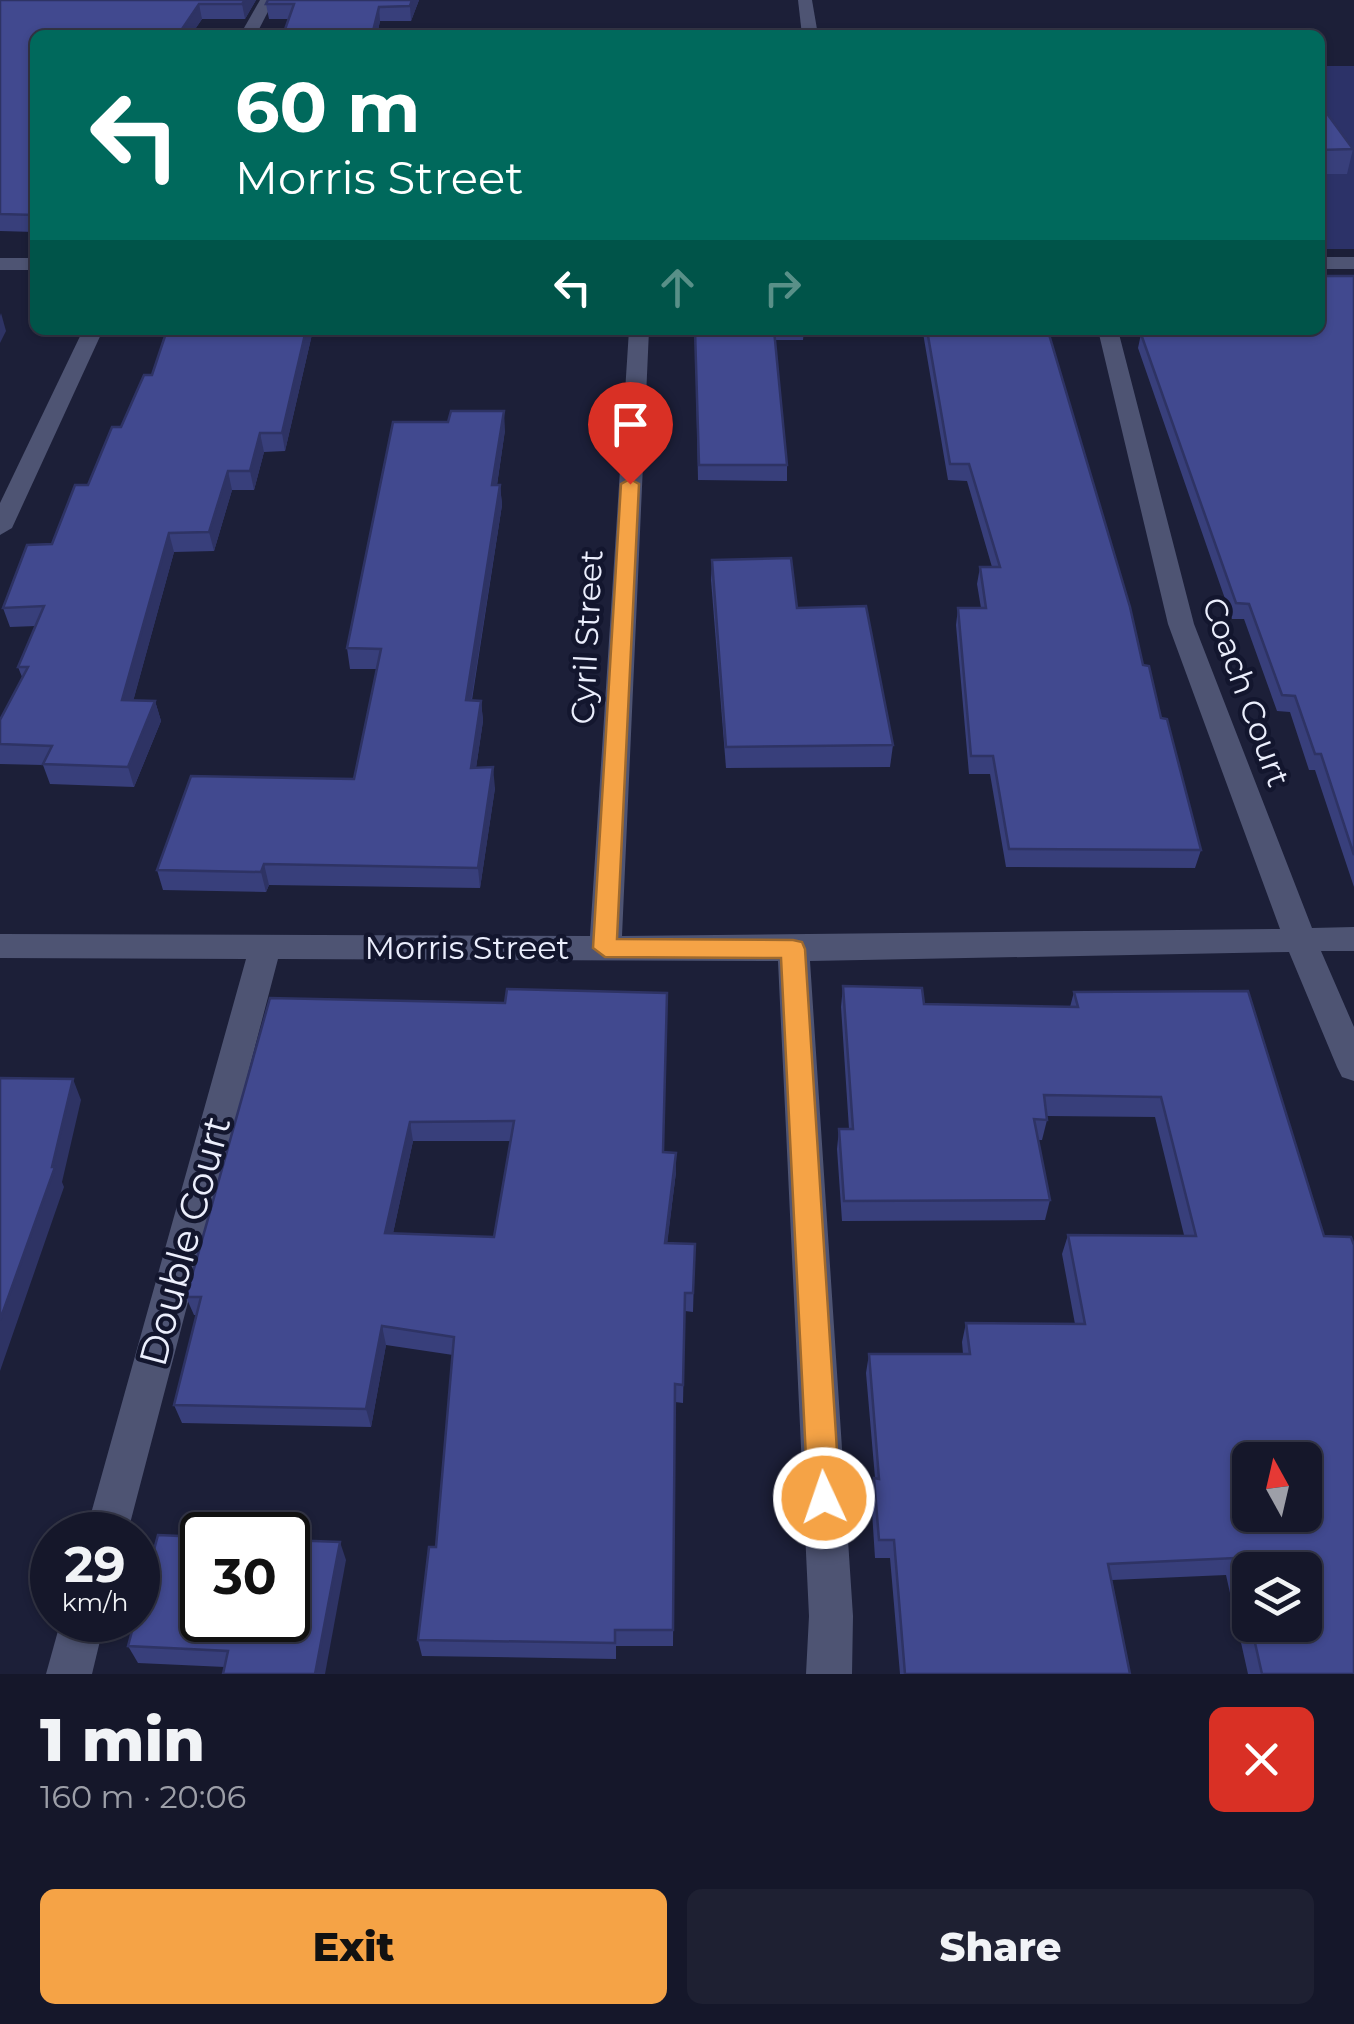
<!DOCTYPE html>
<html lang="en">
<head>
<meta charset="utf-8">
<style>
	body { margin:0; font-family:Montserrat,sans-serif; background:#1e2032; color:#f1f3f6; height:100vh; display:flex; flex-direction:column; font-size:38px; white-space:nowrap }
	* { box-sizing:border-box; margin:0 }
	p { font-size:32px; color:#9d9fa8 }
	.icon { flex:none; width:55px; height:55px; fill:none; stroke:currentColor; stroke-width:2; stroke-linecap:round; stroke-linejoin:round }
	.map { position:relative; height:1674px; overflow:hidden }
	.panel { display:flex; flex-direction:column; background:#15172a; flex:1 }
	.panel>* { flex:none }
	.guide { position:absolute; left:30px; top:30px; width:1295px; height:305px; border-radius:15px; box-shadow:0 2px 8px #0004,0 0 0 2px #343647; background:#00695c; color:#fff; overflow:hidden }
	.needle { width:65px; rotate:352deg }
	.fabs { position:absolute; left:1232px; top:1442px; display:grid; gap:20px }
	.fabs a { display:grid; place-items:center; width:90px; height:90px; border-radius:15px; background:#15172a; box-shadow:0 2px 8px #0004,0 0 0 2px #343647; font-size:50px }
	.speed { position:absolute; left:30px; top:1512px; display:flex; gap:20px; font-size:50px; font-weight:700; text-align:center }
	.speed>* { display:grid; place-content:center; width:130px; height:130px; border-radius:50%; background:#15172a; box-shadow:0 2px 8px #0004,0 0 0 2px #343647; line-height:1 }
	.speed small { font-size:25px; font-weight:400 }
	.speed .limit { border:5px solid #111; border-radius:15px; background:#fff; color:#111 }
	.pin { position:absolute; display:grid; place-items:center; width:85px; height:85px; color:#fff; margin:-102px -42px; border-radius:50% 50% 50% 0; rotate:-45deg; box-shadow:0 0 10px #0007 }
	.pin .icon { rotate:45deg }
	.me { position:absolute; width:110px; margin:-55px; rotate:357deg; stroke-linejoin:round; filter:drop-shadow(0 0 8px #0008) }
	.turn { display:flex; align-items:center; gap:35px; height:210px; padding:0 40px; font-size:45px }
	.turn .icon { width:130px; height:130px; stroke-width:2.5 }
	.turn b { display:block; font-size:70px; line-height:85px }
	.lanes { display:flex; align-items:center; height:95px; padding:0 40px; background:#0003; justify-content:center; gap:50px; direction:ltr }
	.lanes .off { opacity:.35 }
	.round { display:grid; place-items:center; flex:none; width:105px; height:105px; border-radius:15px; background:#1e2032 }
	.summary { display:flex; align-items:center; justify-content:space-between; height:170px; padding:0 40px }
	h1 { font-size:60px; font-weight:800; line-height:75px }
	.primary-button { display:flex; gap:20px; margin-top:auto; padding:20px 40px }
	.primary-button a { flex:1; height:115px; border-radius:15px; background:#f5a346; color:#111; font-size:40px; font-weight:800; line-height:115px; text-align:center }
	.primary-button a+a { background:#1e2032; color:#f1f3f6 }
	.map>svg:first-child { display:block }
</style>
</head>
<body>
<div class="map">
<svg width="1354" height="1674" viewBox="0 0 1354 1674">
	<rect width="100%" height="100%" fill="#1c1f38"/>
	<rect fill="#2c3268" x="1320" y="66" width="34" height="183"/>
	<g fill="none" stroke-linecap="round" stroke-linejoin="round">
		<g fill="#4e5473" fill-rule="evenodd">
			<polygon points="260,0 274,0 256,35 240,35"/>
			<polygon points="798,0 812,0 818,35 802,35"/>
			<rect x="1320" y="257" width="34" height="12"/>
			<rect x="0" y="258" width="35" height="12"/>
			<polygon points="83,330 103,330 12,528 0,535 0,503"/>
			<polygon points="629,330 649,330 622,936 1280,929 1168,624 1098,330 1118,330 1194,624 1312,928 1354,927 1354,951 1321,951 1354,1027 1354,1081 1342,1077 1337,1067 1289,952 810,961 853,1616 852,1674 806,1674 809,1616 778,961 278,959 127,1535 85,1535 246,959 0,958 0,934 590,936"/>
			<polygon points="61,1620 105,1620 92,1674 46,1674"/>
		</g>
	</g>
	<g fill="#383f7b" fill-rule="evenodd">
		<polygon points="0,0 256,0 245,19 202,19 191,35 35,35 35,232 0,231"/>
		<polygon points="268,0 419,0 411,21 380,21 377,35 283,35 289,19 269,19 266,4"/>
		<polygon points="1320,104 1353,149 1347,174 1320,174"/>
		<polygon points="1354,276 1354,887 1315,770 1309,770 1290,712 1277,711 1244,619 1232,619 1138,348 1141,334 1143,334 1142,330 1320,330"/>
		<polygon points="167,330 313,330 285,451 264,452 254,490 232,490 214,551 174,552 133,701 155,701 161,721 134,787 50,784 43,765 0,764 0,720 22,677 18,667 36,626 10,627 3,608 52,544 88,485 152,375"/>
		<polygon points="695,330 804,330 803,340 775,340 787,465 787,481 698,480"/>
		<polygon points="909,330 1046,330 1143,665 1161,718 1201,850 1195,868 1006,867 990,774 969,774 956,625 958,608 981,608 977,584 980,567 992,567 967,481 948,480 923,333 909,334"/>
		<polygon points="505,430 497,485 500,485 502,505 472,700 481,701 483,721 476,768 495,788 480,888 269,885 266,892 163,890 157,870 354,779 377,669 350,669 347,648"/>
		<polygon points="712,560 797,608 893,745 890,767 726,768 711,580"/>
		<path d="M843,986L924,1004L1070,1007L1074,992L1248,991L1354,1674H1248L1226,1575L1112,1580L1130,1674H900L890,1558H875L871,1496L875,1478L866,1373L869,1354H963L962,1342L966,1323L1075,1324L1062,1254L1068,1235H1184L1155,1117L1047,1116V1120L1042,1140H1038L1050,1200L1045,1220L842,1221L837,1149L839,1129H849L841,1007ZM1250,1570L1305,1625H1250Z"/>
		<path d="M270,998L664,1152L676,1172L667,1243L695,1244L693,1312L685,1311L683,1403L675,1402L673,1646H616V1659L422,1656L418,1640L436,1547L453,1355L386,1345L371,1427L182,1423L174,1405L196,1315H194L186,1297ZM413,1141H511L494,1237L393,1233Z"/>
		<polygon points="346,1560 225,1667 138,1663 128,1646"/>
	</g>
	<g fill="#2e3364">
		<polygon points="245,0 256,0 245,19 242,4"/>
		<polygon points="412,0 419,0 411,21 410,6"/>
		<polygon points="199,4 202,19 191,35 178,35"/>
		<polygon points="379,7 380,21 377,35 372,35"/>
		<polygon points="1,313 6,331 0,343 0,316"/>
		<polygon points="306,330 313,330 285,451 282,433"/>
		<polygon points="504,411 505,430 494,505 492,485"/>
		<polygon points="260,433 264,452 254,490 250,471"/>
		<polygon points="228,471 232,490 214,551 209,532"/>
		<polygon points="500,485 502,505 468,721 466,700"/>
		<polygon points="169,533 174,552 128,720 122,700"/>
		<polygon points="155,701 161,721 134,787 128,767"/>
		<polygon points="481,701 483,721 473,788 471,768"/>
		<polygon points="493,767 495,788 480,888 478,868"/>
		<polygon points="264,864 269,885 266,892 261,872"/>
		<polygon points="73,1079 81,1100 62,1182 64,1187 0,1371 0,1320"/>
		<polygon points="410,1122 413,1141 389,1252 385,1233"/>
		<polygon points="676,1153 676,1172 665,1262 665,1243"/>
		<polygon points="382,1326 386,1345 371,1427 366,1409"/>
		<polygon points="340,1542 346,1560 325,1674 315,1674"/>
	</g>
	<g fill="#41498f" stroke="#2e3364" stroke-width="2.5" fill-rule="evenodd">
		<polygon points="0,0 245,0 242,4 199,4 178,35 35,35 35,215 0,214"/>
		<polygon points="268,0 412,0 410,6 379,7 372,35 283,35 294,4 266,4"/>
		<polygon points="1320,104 1353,149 1320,150"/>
		<polygon points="1320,276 1354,276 1354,855 1321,754 1315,754 1295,696 1282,695 1249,604 1236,603 1141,334 1149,334 1148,330 1320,330"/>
		<polygon points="167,330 306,330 282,433 260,433 250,471 228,471 209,532 169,533 122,700 155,701 128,767 43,764 52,746 0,744 0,720 28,667 18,667 44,606 3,608 27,545 52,544 75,485 88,485 112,427 121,427 144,375 152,375"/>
		<polygon points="695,330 774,330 787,465 699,465"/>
		<polygon points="927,330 1048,331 1130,607 1143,665 1149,666 1161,718 1167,719 1201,850 1009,849 993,756 971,756 958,608 986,608 980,567 1000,567 969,464 950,464"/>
		<polygon points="451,411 504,411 492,485 500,485 466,700 481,701 471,768 493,767 478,868 264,864 261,872 157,870 191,776 354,779 381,649 347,648 393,422 448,422"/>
		<polygon points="791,558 797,608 866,606 893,745 726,747 712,560"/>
		<path d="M843,986L922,988L924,1004L1078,1007L1074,992L1248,991L1324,1236L1351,1237L1354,1245V1674H1262L1251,1625H1305V1570H1250V1621L1235,1558L1108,1564L1130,1674H905L894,1540H879L874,1478L879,1479L869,1354H970L966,1323L1085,1324L1068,1235L1196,1236L1161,1097L1044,1095L1047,1120L1034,1119L1050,1200L844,1201L839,1129H853ZM1250,1460H1305V1515H1250Z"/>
		<path d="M507,989L667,993L663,1152L676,1153L665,1243L695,1244L693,1293H685L683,1385L675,1384L673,1630H615V1643L418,1640L429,1547H436L454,1337L382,1326L366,1409L174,1405L201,1297H186L270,998L505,1003ZM514,1121L494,1237L385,1233L410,1122Z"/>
		<polygon points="0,1078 73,1079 52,1167 55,1167 0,1320"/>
		<polygon points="158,1535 202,1537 202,1620 288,1620 288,1540 340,1542 315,1674 223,1674 228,1651 128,1646 135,1620 138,1620 138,1609"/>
	</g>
	<polygon fill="#f5a346" stroke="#9f6a2e" stroke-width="2.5" points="630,479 639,484 617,939 793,940 802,942 805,949 840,1498 836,1510 824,1514 813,1510 808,1498 781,958 605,957 593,948 621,484"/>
	<g text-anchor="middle" stroke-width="9" stroke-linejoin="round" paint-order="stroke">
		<g font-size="32" fill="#ebeefc" stroke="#13162e">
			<text transform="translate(587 637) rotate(-87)" y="11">Cyril Street</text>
			<text transform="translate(1246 692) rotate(70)" y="11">Coach Court</text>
			<text x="467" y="959">Morris Street</text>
		</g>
		<g font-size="38" fill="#ebeefc" stroke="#13162e">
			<text transform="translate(185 1241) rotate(-75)" y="13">Double Court</text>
		</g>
	</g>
</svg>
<div class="fabs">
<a><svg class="needle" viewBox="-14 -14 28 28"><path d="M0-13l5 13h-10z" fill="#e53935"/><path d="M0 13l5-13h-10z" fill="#9d9fa8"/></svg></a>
<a><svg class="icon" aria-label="layers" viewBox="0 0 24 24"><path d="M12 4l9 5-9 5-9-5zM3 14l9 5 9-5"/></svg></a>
</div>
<div class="speed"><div>29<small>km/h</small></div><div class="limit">30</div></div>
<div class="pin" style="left:630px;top:484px;background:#d93025"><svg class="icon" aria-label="arrive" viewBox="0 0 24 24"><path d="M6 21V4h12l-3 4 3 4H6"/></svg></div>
<svg class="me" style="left:824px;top:1498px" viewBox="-20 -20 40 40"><circle r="17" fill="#f5a346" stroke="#fff" stroke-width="3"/><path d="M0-11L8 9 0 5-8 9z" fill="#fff"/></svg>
<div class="guide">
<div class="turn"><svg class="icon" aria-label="left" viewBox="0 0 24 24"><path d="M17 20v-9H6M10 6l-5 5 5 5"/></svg><div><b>60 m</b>Morris Street</div></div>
<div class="lanes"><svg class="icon" aria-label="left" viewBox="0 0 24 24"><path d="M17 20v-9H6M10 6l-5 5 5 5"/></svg><svg class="icon off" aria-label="ahead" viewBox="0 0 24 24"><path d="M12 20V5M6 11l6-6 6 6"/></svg><svg class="icon off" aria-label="right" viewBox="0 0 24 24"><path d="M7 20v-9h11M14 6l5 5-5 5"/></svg></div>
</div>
</div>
<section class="panel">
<div class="summary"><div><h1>1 min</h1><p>160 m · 20:06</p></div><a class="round" style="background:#d93025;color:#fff"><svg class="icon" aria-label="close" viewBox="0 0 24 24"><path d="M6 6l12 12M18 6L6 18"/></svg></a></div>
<div class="primary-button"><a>Exit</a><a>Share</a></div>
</section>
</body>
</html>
